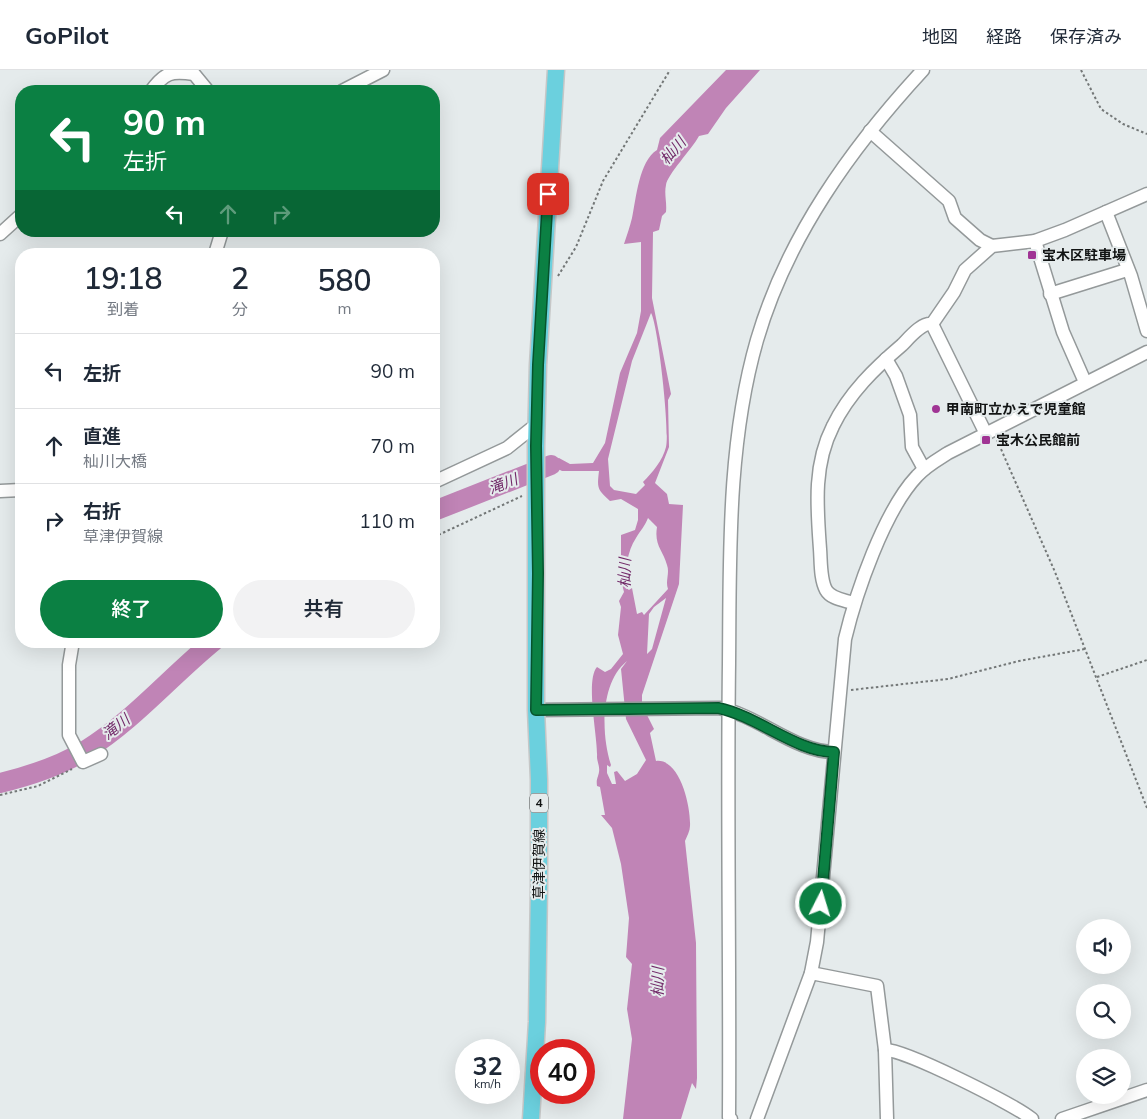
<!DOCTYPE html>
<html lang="ja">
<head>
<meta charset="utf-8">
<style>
	body { margin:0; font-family:Mulish,"Noto Sans JP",sans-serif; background:#f2f2f3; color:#1f2937; height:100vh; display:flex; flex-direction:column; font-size:19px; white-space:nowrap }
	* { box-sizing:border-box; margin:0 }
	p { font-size:16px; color:#747a83 }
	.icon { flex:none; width:28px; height:28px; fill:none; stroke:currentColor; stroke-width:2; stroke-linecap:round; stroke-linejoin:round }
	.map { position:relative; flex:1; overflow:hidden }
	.panel { position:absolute; left:15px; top:178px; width:425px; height:400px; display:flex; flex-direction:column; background:#fff; border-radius:20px; box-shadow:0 5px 20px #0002 }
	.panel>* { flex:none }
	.guide { position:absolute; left:15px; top:15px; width:425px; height:152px; border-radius:20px; box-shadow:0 5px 20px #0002; background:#0b8043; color:#fff; overflow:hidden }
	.buttons { position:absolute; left:1076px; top:849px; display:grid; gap:10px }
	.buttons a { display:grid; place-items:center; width:55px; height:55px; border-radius:50%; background:#fff; box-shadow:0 5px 20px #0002; font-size:25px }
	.speed { position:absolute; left:455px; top:969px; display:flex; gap:10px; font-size:25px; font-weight:700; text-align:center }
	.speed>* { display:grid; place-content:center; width:65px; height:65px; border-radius:50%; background:#fff; box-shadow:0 5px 20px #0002; line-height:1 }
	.speed small { font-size:12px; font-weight:400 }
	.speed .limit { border:8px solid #d22; background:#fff; color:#111 }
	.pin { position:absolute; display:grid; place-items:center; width:42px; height:42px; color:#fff; margin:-21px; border-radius:10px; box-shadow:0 2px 8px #0006 }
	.me { position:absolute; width:55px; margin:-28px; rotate:5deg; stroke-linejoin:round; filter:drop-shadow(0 0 4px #0008) }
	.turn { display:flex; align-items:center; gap:18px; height:105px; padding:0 25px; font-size:22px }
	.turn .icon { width:65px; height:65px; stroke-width:2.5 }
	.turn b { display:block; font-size:35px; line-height:42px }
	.lanes { display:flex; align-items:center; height:48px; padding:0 25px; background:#0003; justify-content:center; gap:25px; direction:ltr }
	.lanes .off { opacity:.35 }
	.eta { display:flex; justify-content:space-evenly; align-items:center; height:85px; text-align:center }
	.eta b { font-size:30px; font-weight:600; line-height:35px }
	.action { display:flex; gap:10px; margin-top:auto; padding:10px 25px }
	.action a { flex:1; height:58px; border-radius:30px; background:#0b8043; color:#fff; font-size:20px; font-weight:600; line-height:58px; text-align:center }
	.action a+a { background:#f2f2f3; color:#1f2937 }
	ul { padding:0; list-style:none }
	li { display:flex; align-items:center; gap:15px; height:75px; padding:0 25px; border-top:1px solid #e0e1e3 }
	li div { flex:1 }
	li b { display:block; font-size:19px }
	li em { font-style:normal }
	header { display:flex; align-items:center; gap:30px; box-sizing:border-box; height:70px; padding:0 25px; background:#fff; border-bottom:1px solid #e0e1e3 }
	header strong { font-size:24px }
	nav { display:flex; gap:28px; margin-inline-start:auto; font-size:18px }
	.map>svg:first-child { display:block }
</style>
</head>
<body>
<header>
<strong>GoPilot</strong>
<nav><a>地図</a><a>経路</a><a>保存済み</a></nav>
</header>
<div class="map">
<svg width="1147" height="1049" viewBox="0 0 1147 1049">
	<rect width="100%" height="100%" fill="#e5ebec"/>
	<path fill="#c084b6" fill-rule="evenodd" d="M726,0H760L726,38L708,64L699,66C692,79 667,105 666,115C664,124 667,132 666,142L662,146L659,160L653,162L652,228L671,324L668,330L669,377L655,413L667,424L669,434L683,435L679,514L642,625V635L654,659L650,663L656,691C680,688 691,737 690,756C690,761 687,766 685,771L696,873L697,1008L696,1019L692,1013L681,1049H623L632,969L627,939L632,894L626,887L629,848L621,794L612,758L601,745H605L600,717L597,716C596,709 598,708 599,702C600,697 597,691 597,687C598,667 585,611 597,597L605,602L611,599L623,584L618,565L621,537L619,531L624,522L621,510V465L635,460L638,450V439L621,429L610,431C597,419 597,418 599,401H562L554,397L525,410L530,400L559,388L570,394L593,393L605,373L620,303L637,263L641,241V172L624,174C627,165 630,156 632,148C636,129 639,91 657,80L660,68ZM651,243C658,254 670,362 666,377C663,390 652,403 643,412L645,415L636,424L614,420L610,416L608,389L632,291ZM648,448L657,457C654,476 663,480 667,495C670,503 665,511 668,519L644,545L642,542L637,544L632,518L629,520L625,517C625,502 627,481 636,468C640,461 645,456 648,448ZM666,528L652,579L647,584L649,544L654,537ZM627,591L621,599L626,649L646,690L637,704L625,711L617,701L614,702L616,714H612L607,703V695L610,697L611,695C601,664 600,613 627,591Z"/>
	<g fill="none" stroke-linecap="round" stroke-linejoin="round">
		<g stroke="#c084b6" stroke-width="20">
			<polyline points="434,441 551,395"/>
			<path d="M0,713C29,706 60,696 86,680C133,651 171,606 214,571"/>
		</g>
		<g stroke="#94999a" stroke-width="15">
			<g id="minor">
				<path d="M151,21C165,2 171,1 194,4L208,21"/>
				<polyline points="342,21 383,0"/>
				<polyline points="870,61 949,131 955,148 980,170 992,176"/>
				<polyline points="1106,142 1131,206 1147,261"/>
				<polyline points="0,164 21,145"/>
				<polyline points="1035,171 1063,262 1085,312"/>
				<polyline points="215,184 222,161"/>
				<polyline points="1050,224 1127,200"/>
				<polyline points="932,254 986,364"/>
				<polyline points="886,289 896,306 910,345 912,377 924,399"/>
				<polyline points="434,412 507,378 537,354"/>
				<polyline points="0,421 21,420"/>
				<path d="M853,533C844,530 831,529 826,520C820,509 821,491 820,479C817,437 813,395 833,356C849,323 875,298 902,275C909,268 922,252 932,254L954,222L965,200L992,176L1035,171L1065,160L1147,124"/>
				<polyline points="73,571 69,595 69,665 83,692 101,684"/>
				<path d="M536,640L719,638C758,645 795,682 834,682"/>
				<polyline points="811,903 877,916 885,980 887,1049"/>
				<path d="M885,980C904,979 1015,1035 1032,1049"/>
				<path d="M731,1049L729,1047C730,896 727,745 729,594C730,487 727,374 757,270C787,167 851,78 923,0"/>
				<path d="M757,1049L811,903L817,872L845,569C856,523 884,441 917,406C926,396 937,390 948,383L1147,282"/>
				<polyline points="1062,1049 1147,1020"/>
			</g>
		</g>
		<g stroke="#c6c7c7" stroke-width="19">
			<polyline id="major" points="531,1049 537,952 539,815 539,710 536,640 536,376 538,295 556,0"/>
		</g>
		<g stroke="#737777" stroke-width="2" stroke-dasharray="2.5 2.5" stroke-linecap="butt">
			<polyline points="1081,0 1101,39 1123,54 1147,64"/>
			<polyline points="558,206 576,177 603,111 670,0"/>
			<polyline points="997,370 1055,502 1147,738"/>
			<polyline points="434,467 522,426"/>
			<polyline points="1097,607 1147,590"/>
			<polyline points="851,620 948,609 1019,591 1085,579"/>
			<polyline points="0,725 38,716 72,699"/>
		</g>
		<use href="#minor" stroke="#fff" stroke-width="12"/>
		<use href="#major" stroke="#6bd0de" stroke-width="16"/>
	</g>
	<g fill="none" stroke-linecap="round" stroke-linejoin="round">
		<g stroke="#07532c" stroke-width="12">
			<path id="route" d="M548,124L538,295L536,376L538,503L536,640L718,638C758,646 796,682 834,682L821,834"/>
		</g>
		<use href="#route" stroke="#0b8043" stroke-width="9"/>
	</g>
	<g fill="#a03494" stroke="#e5ebec" stroke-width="2">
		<rect x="1027" y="180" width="10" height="10" rx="2.5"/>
		<circle cx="936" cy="339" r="5"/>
		<rect x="981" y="365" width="10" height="10" rx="2.5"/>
	</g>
	<g text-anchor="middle" stroke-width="4" stroke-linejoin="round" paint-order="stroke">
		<rect fill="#e5ebec" stroke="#515455" stroke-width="1" x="530" y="723.5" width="18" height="19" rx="4"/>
		<g font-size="12" font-weight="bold" fill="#121414">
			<text x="539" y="737">4</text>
		</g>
		<g font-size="14" font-weight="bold" fill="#121414" stroke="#e5ebec" text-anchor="start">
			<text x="1042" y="190">宝木区駐車場</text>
			<text x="946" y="344">甲南町立かえで児童館</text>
			<text x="996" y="375">宝木公民館前</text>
		</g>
		<g font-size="14" fill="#121414" stroke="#e5ebec">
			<text transform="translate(539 794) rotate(-90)" y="5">草津伊賀線</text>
		</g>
		<g font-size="15" font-style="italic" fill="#712968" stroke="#e5ebec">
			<text transform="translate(673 81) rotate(-49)" y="5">杣川</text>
			<text transform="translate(503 414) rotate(-21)" y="5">滝川</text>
			<text transform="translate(625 503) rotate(-89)" y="5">杣川</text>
			<text transform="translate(116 657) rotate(-38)" y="5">滝川</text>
			<text transform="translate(658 912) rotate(-89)" y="5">杣川</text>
		</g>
	</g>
</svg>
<div class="buttons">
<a><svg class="icon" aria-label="sound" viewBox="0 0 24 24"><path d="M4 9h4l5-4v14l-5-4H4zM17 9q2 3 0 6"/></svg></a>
<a><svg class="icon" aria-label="search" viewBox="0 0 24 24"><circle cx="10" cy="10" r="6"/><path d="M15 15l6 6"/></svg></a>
<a><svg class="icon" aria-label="layers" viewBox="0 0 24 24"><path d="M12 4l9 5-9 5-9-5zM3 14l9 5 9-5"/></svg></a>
</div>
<div class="speed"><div>32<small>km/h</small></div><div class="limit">40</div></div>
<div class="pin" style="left:548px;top:124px;background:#d93025"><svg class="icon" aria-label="arrive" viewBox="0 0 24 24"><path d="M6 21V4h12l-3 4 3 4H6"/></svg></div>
<svg class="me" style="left:821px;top:834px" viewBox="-20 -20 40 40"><circle r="17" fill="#0b8043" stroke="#fff" stroke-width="3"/><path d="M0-11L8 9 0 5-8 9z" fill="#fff"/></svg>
<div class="guide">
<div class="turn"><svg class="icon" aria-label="left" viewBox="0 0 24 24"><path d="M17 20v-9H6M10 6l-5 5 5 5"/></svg><div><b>90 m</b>左折</div></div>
<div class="lanes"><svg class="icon" aria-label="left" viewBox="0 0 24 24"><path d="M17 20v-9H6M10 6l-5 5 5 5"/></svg><svg class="icon off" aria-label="ahead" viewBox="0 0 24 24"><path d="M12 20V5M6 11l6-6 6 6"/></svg><svg class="icon off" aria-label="right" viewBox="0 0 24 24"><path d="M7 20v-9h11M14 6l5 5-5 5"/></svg></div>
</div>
<section class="panel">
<div class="eta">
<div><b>19:18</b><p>到着</p></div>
<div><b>2</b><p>分</p></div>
<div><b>580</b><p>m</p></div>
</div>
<ul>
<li><svg class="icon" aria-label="left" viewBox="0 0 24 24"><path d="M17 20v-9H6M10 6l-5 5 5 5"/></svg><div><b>左折</b></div><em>90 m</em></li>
<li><svg class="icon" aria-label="ahead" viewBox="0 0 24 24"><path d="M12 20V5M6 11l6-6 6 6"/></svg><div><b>直進</b><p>杣川大橋</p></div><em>70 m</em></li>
<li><svg class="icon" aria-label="right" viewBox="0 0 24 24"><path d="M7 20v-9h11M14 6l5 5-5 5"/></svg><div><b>右折</b><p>草津伊賀線</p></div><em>110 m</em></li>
</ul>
<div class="action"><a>終了</a><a>共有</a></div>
</section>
</div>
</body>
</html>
